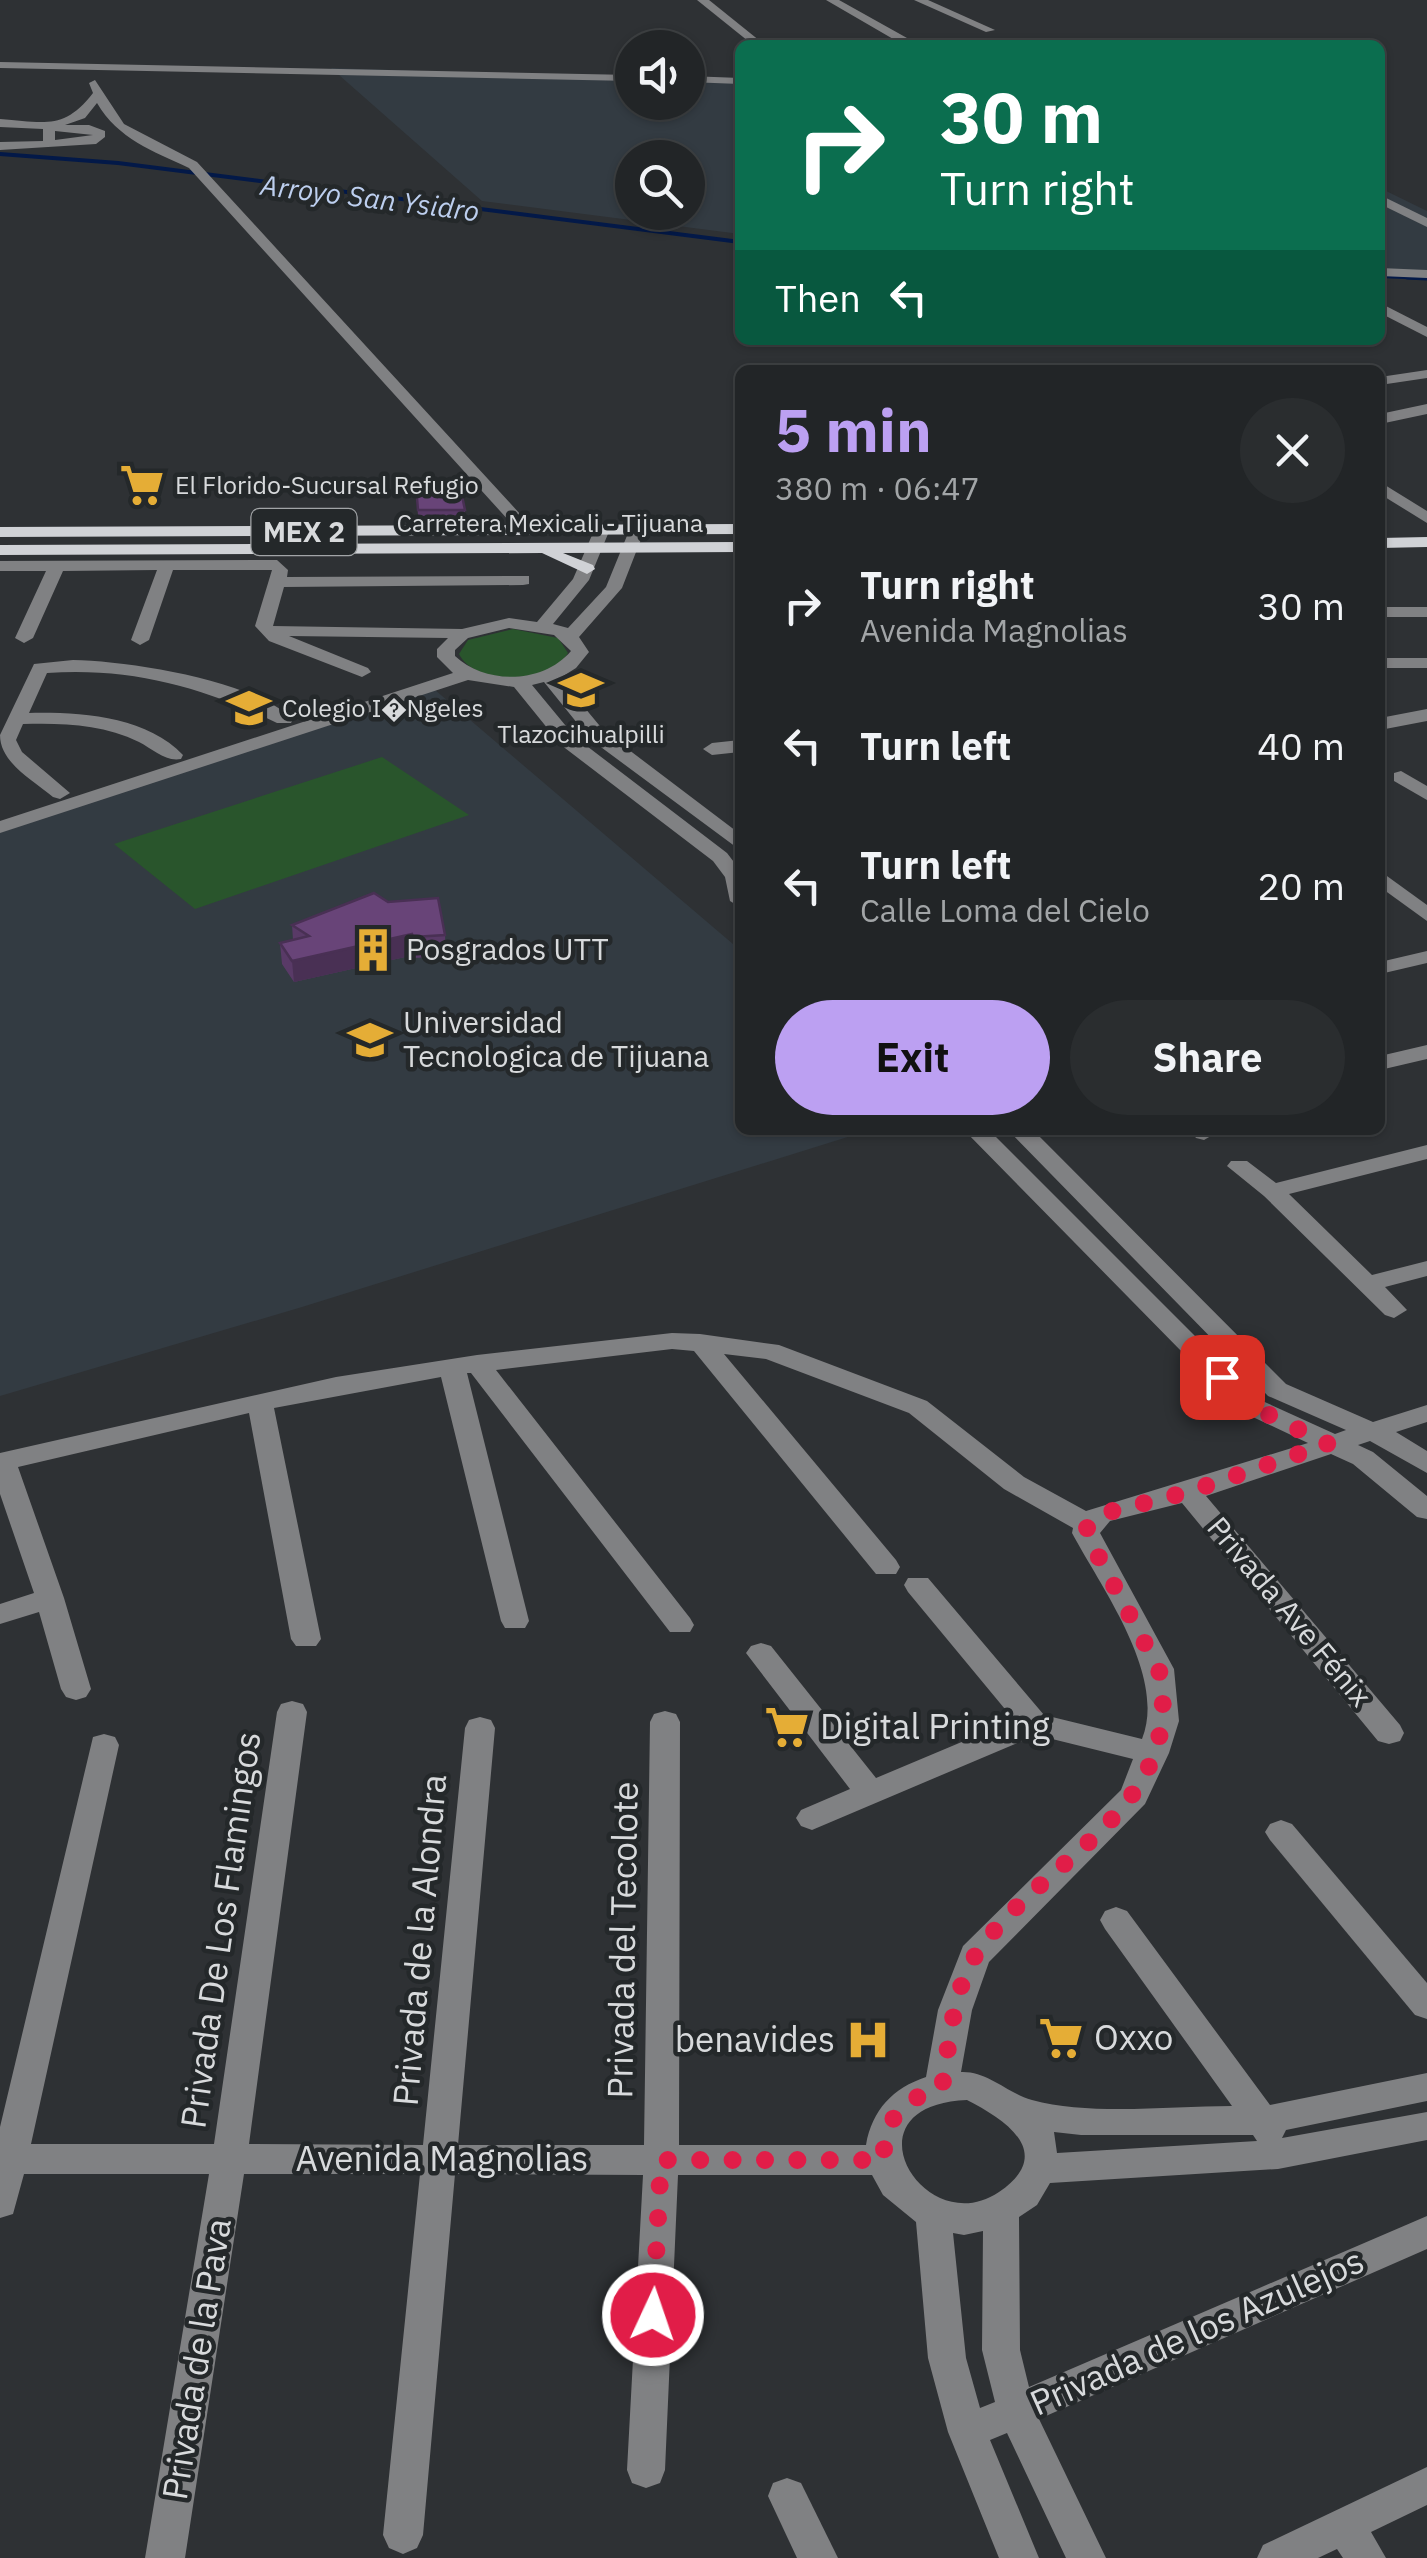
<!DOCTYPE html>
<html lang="en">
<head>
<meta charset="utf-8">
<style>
	body { margin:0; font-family:"IBM Plex Sans",sans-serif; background:#2a2d2f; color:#f1f3f6; height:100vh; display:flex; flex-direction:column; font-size:38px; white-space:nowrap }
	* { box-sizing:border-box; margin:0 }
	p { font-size:32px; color:#a2a5a7 }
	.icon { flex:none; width:55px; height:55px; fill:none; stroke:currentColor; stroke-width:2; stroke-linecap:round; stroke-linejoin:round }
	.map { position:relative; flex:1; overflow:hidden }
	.side { position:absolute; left:735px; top:365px; width:650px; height:770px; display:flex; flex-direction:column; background:#222527; border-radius:15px; box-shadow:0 2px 8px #0004,0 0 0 2px #3f4244 }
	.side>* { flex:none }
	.hud { position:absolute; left:735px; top:40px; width:650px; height:305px; border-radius:15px; box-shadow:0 2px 8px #0004,0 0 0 2px #3f4244; background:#0b6e4f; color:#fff; overflow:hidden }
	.buttons { position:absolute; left:615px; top:30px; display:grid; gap:20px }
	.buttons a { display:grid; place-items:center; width:90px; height:90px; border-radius:50%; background:#222527; box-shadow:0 2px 8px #0004,0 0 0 2px #3f4244; font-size:50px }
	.pin { position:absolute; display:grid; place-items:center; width:85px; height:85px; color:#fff; margin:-42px; border-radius:20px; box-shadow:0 5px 15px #0006 }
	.me { position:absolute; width:110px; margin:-55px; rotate:3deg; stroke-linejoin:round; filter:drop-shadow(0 0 8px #0008) }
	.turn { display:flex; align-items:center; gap:35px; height:210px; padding:0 40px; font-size:45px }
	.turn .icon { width:130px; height:130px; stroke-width:2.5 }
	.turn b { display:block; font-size:70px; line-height:85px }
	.then { display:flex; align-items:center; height:95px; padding:0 40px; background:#0003; gap:20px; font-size:38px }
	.round { display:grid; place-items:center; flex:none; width:105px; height:105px; border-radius:52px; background:#2a2d2f }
	.summary { display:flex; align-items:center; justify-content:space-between; height:170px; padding:0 40px }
	h1 { font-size:60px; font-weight:800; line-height:75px; color:#bca0f2 }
	.action { display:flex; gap:20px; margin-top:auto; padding:20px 40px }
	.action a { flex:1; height:115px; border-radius:60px; background:#bca0f2; color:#111; font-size:40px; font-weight:800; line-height:115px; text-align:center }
	.action a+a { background:#2a2d2f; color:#f1f3f6 }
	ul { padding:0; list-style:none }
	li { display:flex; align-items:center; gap:30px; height:140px; padding:0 40px }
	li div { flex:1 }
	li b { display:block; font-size:38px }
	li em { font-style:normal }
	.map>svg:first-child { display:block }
</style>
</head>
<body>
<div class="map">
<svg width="1427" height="2558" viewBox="0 0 1427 2558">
	<rect width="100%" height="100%" fill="#2e3134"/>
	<g fill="#333b42" fill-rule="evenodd">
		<path d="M331,68L632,78V102H688V80L740,81V234L482,201ZM632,158H688V212H632Z"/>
		<polygon points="1380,188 1427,211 1427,272 1380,270"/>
		<polygon points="428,684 740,950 740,1130 870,1130 302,1307 0,1396 0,826"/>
	</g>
	<g fill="#29552c">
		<path d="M513,629L558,638L568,653C551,683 475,687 459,654L468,640Z"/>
		<polygon points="382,757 469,815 195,909 114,844"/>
	</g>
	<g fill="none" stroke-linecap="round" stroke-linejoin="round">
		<g stroke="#031948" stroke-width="4">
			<polyline points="0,154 118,163 740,242"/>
			<polyline points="1380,276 1427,278"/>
		</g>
		<polyline stroke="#031948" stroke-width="5" points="1407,277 1427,278"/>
		<g fill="#808183" fill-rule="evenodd">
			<polygon points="697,0 709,0 765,45 753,45"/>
			<polygon points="826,0 839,0 907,38 928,45 900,43"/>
			<polygon points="914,0 928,0 995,30 986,32"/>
			<polygon points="0,62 632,75 632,81 0,68"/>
			<polygon points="688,76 740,78 740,84 688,82"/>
			<path d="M95,80L124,124L197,162L532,527V533H520L189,168C153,151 118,139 97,103L85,118L65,125H89L105,131V137L96,144L0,150V142L43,141V129L0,127V119C43,122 64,131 93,93L89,83ZM55,131L93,135L55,140Z"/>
			<polygon points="1380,195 1427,218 1427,227 1380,204"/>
			<polygon points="1380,268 1427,270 1427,278 1380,276"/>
			<polygon points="1380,303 1427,327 1427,337 1380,313"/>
			<polygon points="1427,370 1427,378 1380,385 1380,377"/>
			<polygon points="1427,404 1427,414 1380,424 1380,414"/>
			<polygon points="1380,482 1427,511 1427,523 1380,494"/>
			<path d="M596,526L610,529L589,580L553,624L568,628L606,587L631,526L645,529L622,588L579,637L589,652L576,668L560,678L604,731L740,834V850L590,739L544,682L532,685L575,737L727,853L740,870V907L730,901L725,877L713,861L561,745L514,687L468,680L0,833V821L453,673L437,657V649L448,638L289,636L368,668L371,672L362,677L269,641L255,626L272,570H173L149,640L140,645L131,640L157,570L63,571L33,638L24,643L15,638L46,571H0V561L277,560L288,570L287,577L529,576V584L523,585L284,587L273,626L462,629L509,618L537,622L573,579ZM509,628L554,635L571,651C543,684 486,685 455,656V650L468,638Z"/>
			<rect x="1380" y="607" width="47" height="10"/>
			<rect x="1380" y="658" width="47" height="10"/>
			<path d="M73,660C129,661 252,680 293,719L291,723H277C203,687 130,667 47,673L29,713C79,712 146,716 183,755L181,759C165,762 153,749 139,742C102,724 63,723 23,724L16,740L22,752L70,793L60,799L53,797C33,780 0,763 0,735L34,664Z"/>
			<polygon points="1427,709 1427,721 1380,730 1380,718"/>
			<polygon points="740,740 740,752 712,755 703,749 712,743"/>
			<polygon points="1401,771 1427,786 1427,800 1394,781 1394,773"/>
			<polygon points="1380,871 1427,905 1427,921 1380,887"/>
			<polygon points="1427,951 1427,963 1380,974 1380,962"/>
			<polygon points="1427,1045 1427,1059 1380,1070 1380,1056"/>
			<path d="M964,1130H989L1258,1399L1335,1434L1346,1430L1268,1396L1008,1130H1033L1286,1384L1373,1422L1427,1405V1422L1396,1432L1427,1451V1473L1370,1441L1358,1445L1373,1452L1427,1496V1519L1417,1517L1353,1464L1331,1454L1206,1496L1400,1725L1404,1733L1400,1741L1389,1744L1378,1741L1182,1503L1110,1521L1100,1533L1174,1669L1179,1721L1169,1753L1145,1804L989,1962L972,2010L961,2072C988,2071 1007,2093 1032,2100C1091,2116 1170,2106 1232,2106L1105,1929L1100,1920L1105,1911L1116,1907L1127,1911L1270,2105L1427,2073V2101L1286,2130L1282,2138L1427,2112V2140L1278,2169L1050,2183L1037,2205L1019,2217L1020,2350L1029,2387L1427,2216V2249L1039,2419L1106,2558H1066L1007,2433L990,2440L1039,2558H999L948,2432L928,2358L916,2222L883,2195L872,2175H678L665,2470L660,2483L646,2488L632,2483L627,2470L643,2175L455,2174L423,2535L417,2548L403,2554L389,2548L383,2535L420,2174H244L185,2558H145L209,2174H24L13,2214L0,2218V2127L93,1737L104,1734L115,1737L119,1745L31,2144H214L277,1712L281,1704L292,1701L303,1704L307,1712L249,2144L423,2145L465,1728L469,1720L480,1717L491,1720L495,1728L458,2145H644L650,1722L654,1714L665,1711L676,1714L680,1722L679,2145H866C872,2110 893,2088 926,2077L938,2010L963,1946L1121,1790L1133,1759L1036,1735L812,1830L801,1826L796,1818L801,1810L850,1789L746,1653L751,1646L761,1643L771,1646L876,1778L1014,1720L908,1592L904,1585L908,1578H928L1044,1715L1142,1739C1167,1676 1102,1589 1072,1533L1073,1528L1004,1489L909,1413L766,1359L724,1354L896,1560L900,1567L896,1574H876L694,1351L672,1349L496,1370L690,1618L694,1625L690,1632H670L471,1373H467L529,1621L525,1628H505L501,1621L441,1377L274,1408L321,1639L316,1646H296L291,1639L249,1413L18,1467L64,1598L91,1689L86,1697L76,1700L66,1697L61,1689L39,1612L0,1624V1604L34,1593L0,1494V1453L336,1377L477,1355L672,1333L700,1334L779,1345L927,1401L1024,1477L1086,1511L1308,1443L1240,1411ZM967,2100C1006,2120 1056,2153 999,2192C924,2243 841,2105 967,2100ZM1054,2132L1081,2135H1253L1257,2141L1057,2153ZM983,2231L982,2350L995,2402L980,2408L966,2358L953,2233L964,2235Z"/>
			<polygon points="1190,1130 1214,1130 1216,1133 1204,1140 1196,1138"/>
			<polygon points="1427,1145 1427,1159 1289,1194 1372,1275 1427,1261 1427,1276 1385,1287 1407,1310 1394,1318 1385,1315 1264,1196 1227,1166 1231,1161 1247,1161 1276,1183"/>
			<polygon points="1281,1820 1292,1824 1427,1983 1427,2019 1415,2015 1270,1840 1265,1832 1270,1824"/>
			<polygon points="1427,2467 1427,2505 1371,2532 1386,2558 1343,2558 1337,2549 1318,2558 1257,2558 1263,2545"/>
			<polygon points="787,2478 801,2483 838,2558 797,2558 768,2496 773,2483"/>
		</g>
		<g fill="#d0d2d6" fill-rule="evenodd">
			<polygon points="740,524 740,534 0,537 0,527"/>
			<polygon points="1427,537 1427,547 1380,548 1380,538"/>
			<polygon points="740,542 740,552 563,553 593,565 595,569 587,574 542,553 0,555 0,545"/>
		</g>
	</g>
	<g fill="#593a67">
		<polygon points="416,486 465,510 465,516 418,516"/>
		<polygon points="292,925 445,935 446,956 415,958 414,955 294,982 282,964 280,943 293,940"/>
	</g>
	<polygon fill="#493054" points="412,934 414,955 294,982 292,961"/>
	<g fill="#684478" stroke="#493054" stroke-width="2.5">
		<polygon points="416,486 460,486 465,510 418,510"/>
		<polygon points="374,893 388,902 438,898 445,935 413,937 412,934 292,961 280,943 309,936 292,925"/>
	</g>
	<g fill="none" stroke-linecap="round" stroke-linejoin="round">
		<path stroke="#e11d48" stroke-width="18" stroke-dasharray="0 32.4" d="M653,2315L661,2160H884C882,2119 904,2099 942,2087C949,2047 953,1987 977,1953C1042,1857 1188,1810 1159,1670L1086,1533L1088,1524L1101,1514L1188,1492L1328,1444L1249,1405L1222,1377"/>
	</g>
	<defs>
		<g id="supermarket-bare" transform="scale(3.45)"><path d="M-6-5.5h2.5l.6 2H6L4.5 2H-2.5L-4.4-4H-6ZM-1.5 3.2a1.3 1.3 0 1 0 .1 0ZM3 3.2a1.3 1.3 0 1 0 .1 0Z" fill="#e5ad36" stroke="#24282a" stroke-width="2.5" paint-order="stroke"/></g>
		<g id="school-bare" transform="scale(3.45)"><path d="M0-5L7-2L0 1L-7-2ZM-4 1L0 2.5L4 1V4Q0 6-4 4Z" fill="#e5ad36" stroke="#24282a" stroke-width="2.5" paint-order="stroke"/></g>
		<g id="building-bare" transform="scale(3.45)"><path d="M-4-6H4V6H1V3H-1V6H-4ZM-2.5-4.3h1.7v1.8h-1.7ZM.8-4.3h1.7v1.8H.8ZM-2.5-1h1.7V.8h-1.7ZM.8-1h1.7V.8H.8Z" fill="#e5ad36" stroke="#24282a" stroke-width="2.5" paint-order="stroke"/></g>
		<g id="university-bare" transform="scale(3.45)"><path d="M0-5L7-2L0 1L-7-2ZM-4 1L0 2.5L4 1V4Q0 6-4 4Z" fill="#e5ad36" stroke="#24282a" stroke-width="2.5" paint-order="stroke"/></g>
		<g id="hospital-bare" transform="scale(3.45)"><path d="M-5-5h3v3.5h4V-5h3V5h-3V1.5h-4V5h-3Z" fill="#e5ad36" stroke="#24282a" stroke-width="2.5" paint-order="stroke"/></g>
	</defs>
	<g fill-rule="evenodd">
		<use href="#supermarket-bare" x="142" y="485"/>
		<use href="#school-bare" x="581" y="690"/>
		<use href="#school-bare" x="249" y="708"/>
		<use href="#building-bare" x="373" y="950"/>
		<use href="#university-bare" x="370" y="1040"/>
		<use href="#supermarket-bare" x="787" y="1727"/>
		<use href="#supermarket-bare" x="1061" y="2038"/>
		<use href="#hospital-bare" x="868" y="2040"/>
	</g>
	<g text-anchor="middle" stroke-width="9" stroke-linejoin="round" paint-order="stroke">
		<g font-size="25" fill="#d8dadc" stroke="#24282a" text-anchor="start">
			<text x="175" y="494">El Florido-Sucursal Refugio</text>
			<text x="282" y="717">Colegio I�Ngeles</text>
			<text x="581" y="743" text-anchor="middle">Tlazocihualpilli</text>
		</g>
		<g font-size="25" fill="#d8dadc" stroke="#24282a">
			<text x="550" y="532">Carretera Mexicali - Tijuana</text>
		</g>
		<g font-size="28" font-style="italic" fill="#bdcfef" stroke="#24282a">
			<text transform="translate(370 198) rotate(7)" y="10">Arroyo San Ysidro</text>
		</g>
		<rect fill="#24282a" stroke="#a2a5a7" stroke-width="2.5" x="251.5" y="509" width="105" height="46" rx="8"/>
		<g font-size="28" font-weight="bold" fill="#d8dadc">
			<text x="304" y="542">MEX 2</text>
		</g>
		<g font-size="30" fill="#d8dadc" stroke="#24282a" text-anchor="start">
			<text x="406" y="960">Posgrados UTT</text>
			<text x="403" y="1033">Universidad<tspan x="403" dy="34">Tecnologica de Tijuana</tspan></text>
		</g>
		<g font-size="30" fill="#d8dadc" stroke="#24282a">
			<text transform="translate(1289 1612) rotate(50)" y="10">Privada Ave Fénix</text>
		</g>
		<g font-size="35" fill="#d8dadc" stroke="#24282a" text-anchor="start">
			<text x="820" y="1739">Digital Printing</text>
			<text x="1094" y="2050">Oxxo</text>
			<text x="835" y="2052" text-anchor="end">benavides</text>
		</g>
		<g font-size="35" fill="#d8dadc" stroke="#24282a">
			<text transform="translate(221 1930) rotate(-82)" y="12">Privada De Los Flamingos</text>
			<text transform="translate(420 1940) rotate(-85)" y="12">Privada de la Alondra</text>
			<text transform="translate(623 1940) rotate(-89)" y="12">Privada del Tecolote</text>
			<text x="442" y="2171">Avenida Magnolias</text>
			<text transform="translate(1197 2332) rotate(-24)" y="12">Privada de los Azulejos</text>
			<text transform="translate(197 2359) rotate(-81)" y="12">Privada de la Pava</text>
		</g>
	</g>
</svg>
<div class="buttons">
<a><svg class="icon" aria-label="sound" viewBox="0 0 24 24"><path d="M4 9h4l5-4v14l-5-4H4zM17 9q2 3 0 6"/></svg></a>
<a><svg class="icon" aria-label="search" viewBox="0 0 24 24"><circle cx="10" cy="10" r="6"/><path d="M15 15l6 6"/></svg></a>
</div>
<div class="pin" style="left:1222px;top:1377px;background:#d93025"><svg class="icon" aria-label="arrive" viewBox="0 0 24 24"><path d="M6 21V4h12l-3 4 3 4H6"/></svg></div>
<svg class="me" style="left:653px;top:2315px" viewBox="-20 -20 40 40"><circle r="17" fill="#e11d48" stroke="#fff" stroke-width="3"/><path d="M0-11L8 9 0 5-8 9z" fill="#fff"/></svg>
<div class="hud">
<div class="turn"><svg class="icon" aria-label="right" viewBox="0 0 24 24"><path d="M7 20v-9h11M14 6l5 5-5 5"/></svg><div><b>30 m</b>Turn right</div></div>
<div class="then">Then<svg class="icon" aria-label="left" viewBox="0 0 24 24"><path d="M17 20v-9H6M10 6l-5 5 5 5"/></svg></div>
</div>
<section class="side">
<div class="summary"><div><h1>5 min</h1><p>380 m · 06:47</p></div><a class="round"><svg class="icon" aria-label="close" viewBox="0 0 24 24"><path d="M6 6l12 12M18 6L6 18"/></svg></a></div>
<ul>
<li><svg class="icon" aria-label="right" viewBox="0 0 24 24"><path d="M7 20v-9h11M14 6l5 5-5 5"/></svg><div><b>Turn right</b><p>Avenida Magnolias</p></div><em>30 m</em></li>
<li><svg class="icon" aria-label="left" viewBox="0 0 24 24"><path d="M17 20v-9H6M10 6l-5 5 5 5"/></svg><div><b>Turn left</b></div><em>40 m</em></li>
<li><svg class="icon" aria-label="left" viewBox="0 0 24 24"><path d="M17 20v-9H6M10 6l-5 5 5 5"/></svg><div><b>Turn left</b><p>Calle Loma del Cielo</p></div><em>20 m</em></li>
</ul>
<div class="action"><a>Exit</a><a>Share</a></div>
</section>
</div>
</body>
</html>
